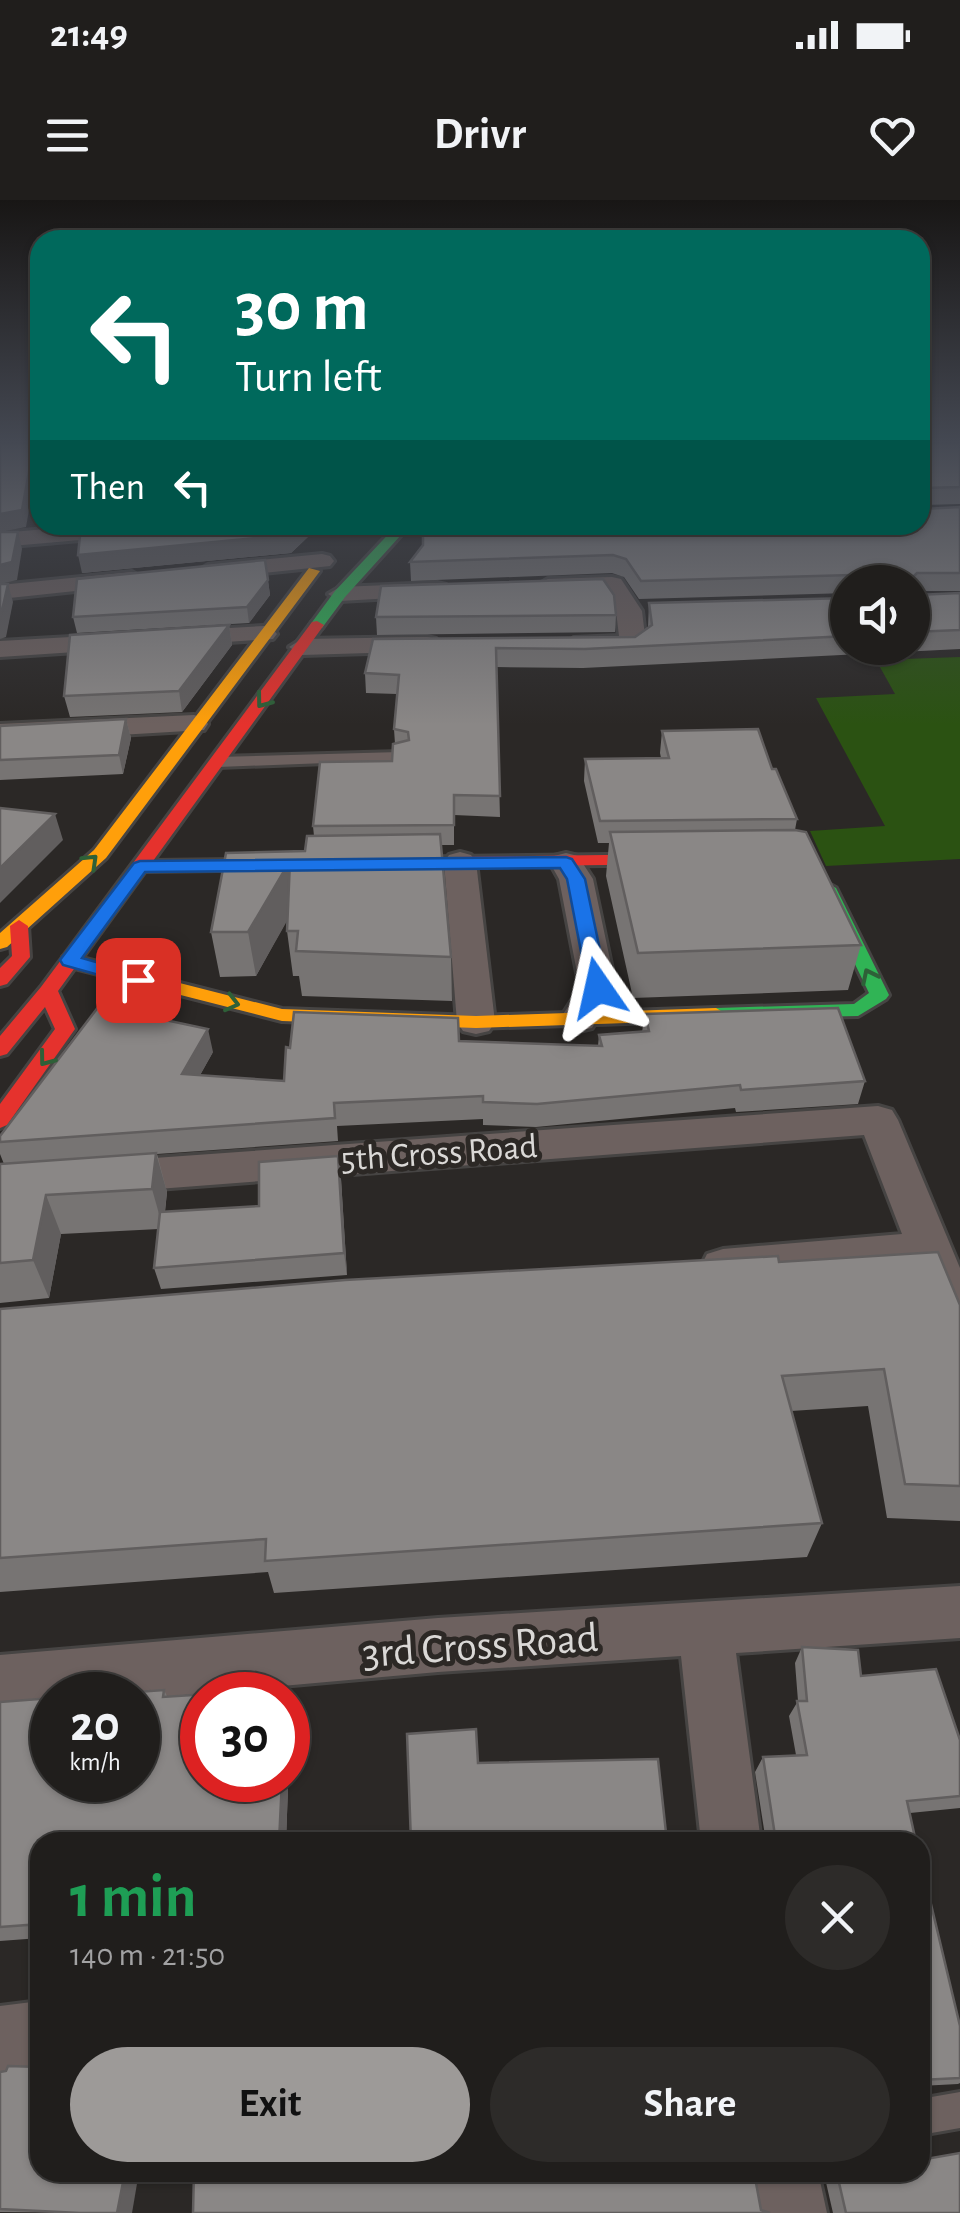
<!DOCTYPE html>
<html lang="en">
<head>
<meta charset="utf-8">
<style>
	body { margin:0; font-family:"Alegreya Sans",sans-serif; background:#2d2b29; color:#f1f3f6; height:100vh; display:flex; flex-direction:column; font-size:38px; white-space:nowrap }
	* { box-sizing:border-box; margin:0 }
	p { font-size:32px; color:#a2a2a3 }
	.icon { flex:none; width:55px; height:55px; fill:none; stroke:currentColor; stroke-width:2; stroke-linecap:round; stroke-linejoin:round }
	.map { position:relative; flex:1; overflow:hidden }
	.sheet { position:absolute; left:30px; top:1632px; width:900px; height:350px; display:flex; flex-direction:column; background:#201e1c; border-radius:30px; box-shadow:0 2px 8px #0004,0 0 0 2px #3d3c3b }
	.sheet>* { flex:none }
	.guide { position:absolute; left:30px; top:30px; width:900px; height:305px; border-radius:30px; box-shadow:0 2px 8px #0004,0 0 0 2px #3d3c3b; background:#00695c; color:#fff; overflow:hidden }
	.tools { position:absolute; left:830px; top:365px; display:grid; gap:20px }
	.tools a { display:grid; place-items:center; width:100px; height:100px; border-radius:50%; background:#201e1c; box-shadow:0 2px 8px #0004,0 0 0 2px #3d3c3b; font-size:50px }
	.speed { position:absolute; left:30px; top:1472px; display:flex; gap:20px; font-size:50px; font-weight:700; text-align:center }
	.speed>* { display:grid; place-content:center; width:130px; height:130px; border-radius:50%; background:#201e1c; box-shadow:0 2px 8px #0004,0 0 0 2px #3d3c3b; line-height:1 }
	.speed small { font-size:25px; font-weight:400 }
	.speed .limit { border:15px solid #d22; background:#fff; color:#111 }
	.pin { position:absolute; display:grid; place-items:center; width:85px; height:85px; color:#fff; margin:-42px; border-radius:20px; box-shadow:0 5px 15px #0006 }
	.me { position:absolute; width:110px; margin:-55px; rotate:349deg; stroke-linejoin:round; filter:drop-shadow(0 0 8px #0008) }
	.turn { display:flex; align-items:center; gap:35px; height:210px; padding:0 40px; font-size:45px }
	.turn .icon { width:130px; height:130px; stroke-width:2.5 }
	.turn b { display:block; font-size:70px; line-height:85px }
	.then { display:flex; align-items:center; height:95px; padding:0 40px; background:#0003; gap:20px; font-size:38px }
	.round { display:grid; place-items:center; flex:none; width:105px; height:105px; border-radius:52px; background:#2d2b29 }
	.head { display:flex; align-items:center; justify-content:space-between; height:170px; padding:0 40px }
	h1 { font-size:60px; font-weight:700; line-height:75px; color:#1e9e55 }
	.cta { display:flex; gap:20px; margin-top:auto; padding:20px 40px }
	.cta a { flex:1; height:115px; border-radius:60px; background:#9d9a98; color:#111; font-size:40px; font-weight:700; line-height:115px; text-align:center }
	.cta a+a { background:#2d2b29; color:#f1f3f6 }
	.status { display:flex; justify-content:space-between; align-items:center; height:70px; padding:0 50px; background:#201e1c; direction:ltr }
	.status svg { height:28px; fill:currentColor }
	header { display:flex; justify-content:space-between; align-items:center; height:130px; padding:0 40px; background:#201e1c; font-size:45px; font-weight:700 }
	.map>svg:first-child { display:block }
</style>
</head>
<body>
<div class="status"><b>21:49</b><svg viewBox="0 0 49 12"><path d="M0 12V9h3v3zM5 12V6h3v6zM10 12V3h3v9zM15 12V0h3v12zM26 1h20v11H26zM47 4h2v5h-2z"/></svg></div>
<header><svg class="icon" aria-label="menu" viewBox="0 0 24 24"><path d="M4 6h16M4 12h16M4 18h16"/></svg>Drivr<svg class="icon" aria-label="heart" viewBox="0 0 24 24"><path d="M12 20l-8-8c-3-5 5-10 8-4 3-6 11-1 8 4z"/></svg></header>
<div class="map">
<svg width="960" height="2013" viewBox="0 0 960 2013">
	<rect width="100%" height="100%" fill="#2b2826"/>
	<polygon fill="#2b5212" points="960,457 960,659 826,666 810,631 885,626 816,498 895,494 876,460"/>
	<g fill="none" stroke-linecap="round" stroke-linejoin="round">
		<g stroke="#464443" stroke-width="6">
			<g id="lane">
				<polygon points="400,552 406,554 406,560 218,567 210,562 218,557"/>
				<polygon points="960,1892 960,1928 920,1935 920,1899"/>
			</g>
		</g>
		<g stroke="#464443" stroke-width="6">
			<g id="street">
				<polygon points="93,325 125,325 125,330 114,337 0,347 0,333"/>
				<polygon points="322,354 330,356 334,361 330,366 208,379 196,372 208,365"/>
				<polygon points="132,372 144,379 141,384 0,399 0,385"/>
				<polygon points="612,377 621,379 642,411 646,444 633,452 574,450 570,444 574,438 619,436 616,411 604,392 548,393 536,386 548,379"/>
				<polygon points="437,383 446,385 449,390 446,395 340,401 328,394 340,387"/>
				<polygon points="264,426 273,429 277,434 273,439 0,457 0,441"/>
				<polygon points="427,437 436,439 440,445 436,451 302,455 289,447 302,439"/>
				<polygon points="194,515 204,518 208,524 204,530 0,542 0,524"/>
				<polygon points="460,652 471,655 476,662 495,822 489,831 476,834 463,831 457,822 444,662 449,655"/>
				<polygon points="566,653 578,656 593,679 616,788 592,828 579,831 566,828 560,819 580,788 559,679 550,663 554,656"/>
				<polygon points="878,906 892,910 898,920 960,1068 960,1142 944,1136 915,1067 723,1083 707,1078 701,1066 707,1054 723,1049 902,1034 864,935 0,1001 0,969"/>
				<polygon points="960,1386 960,1438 736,1453 761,1642 701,1642 681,1456 438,1472 138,1499 138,1495 52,1495 52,1506 0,1511 0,1455 438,1418"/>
				<polygon points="40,1801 40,1867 0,1872 0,1806"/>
				<polygon points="748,1972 818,1972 827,2013 755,2013"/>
			</g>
		</g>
		<g stroke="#464443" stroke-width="6">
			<g id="fast">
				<polygon points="397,325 410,325 345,397 322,428 312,428 310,425 335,391"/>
				<polygon points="827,683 836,688 889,795 886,799 858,816 709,819 706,814 709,809 716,808 854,804 869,793 818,688"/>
			</g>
		</g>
		<g stroke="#464443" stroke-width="6">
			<g id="slow">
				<polygon points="309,368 320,371 106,658 7,747 0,749 0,733 94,650"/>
				<polygon points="70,755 282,809 476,816 716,808 726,814 716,820 476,828 282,821 63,765 63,757"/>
			</g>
		</g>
		<g stroke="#464443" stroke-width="6">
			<g id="jam">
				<polygon points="317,421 324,425 153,661 682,654 691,659 682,664 145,671 58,791 75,829 7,925 0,928 0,904 55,829 45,807 7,854 0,856 0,836 41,787 312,422"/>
				<polygon points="19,720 28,726 30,757 7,784 0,786 0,768 12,756 10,726"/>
			</g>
		</g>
		<use href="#lane" fill="#6d615f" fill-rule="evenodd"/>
		<use href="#street" fill="#6d615f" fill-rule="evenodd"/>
		<use href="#fast" fill="#30b455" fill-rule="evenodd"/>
		<use href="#slow" fill="#ff9f0a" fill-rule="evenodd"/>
		<use href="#jam" fill="#e5322d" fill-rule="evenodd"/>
	</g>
	<g fill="#777473">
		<polygon points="920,244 960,244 960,304 924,305 924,309 960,307 960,391 916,391 917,395 960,393 960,449 583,468 496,467 500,617 454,615 454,645 441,645 451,757 452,801 302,796 299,776 293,776 287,731 287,720 256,776 220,777 211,732 305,651 314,636 313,626 392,561 395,544 394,529 397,494 366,493 365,473 373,439 635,437 648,427 649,403 848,398 848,448 912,448 912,382 848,382 848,393 639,399 624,377 612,373 411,381 410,362 423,345 920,325"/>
		<polygon points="88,325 334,325 325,336 311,334 291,353 82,373"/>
		<polygon points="265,360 270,395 249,423 77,433 73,417"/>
		<polygon points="616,415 615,432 377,435 376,417"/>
		<polygon points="229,425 232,445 182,512 70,517 64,496"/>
		<polygon points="126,519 131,538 123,574 0,580 0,526"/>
		<polygon points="662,531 772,569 797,619 795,630 861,745 848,790 633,798 606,676 609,643 598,643 584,581 585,559 661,558 660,553"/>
		<polygon points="645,814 865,881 858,904 736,912 735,908 536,927 483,925 483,919 337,926 338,941 157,954 167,992 165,1012 259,1006 341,979 347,1075 161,1089 154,1068 159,1029 61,1034 49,1098 0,1103 0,964 4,964 0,954 0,936 213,852 200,875 284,881 290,848 459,841 598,846 599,835 642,832"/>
		<polygon points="779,1062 960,1105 960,1321 887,1318 868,1206 791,1211 822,1323 807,1357 274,1393 268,1372 0,1392 0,1109"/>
		<polygon points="802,1447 861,1476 960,1540 960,1608 910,1613 916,1642 766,1642 755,1572 763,1557 796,1555 789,1516 798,1501 795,1463"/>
		<polygon points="285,1489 287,1495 202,1495 288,1580 288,1496 291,1507 286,1642 40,1642 40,1738 0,1741 0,1502 164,1490 167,1496"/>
		<polygon points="920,1658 960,1826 960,1883 958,1884 920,1886"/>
		<polygon points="0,1872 132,2013 0,2012"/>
		<polygon points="837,1974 960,2013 833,2013 825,1978"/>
	</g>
	<g fill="#615e5e">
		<polygon points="34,244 40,244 40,247 26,327 0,332 0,314"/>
		<polygon points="300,325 310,325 311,334 291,353 82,373 78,355"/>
		<polygon points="324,325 334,325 325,336"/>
		<polygon points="18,332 22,349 17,380 0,384 0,365"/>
		<polygon points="268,380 270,395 249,423 247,407"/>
		<polygon points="8,384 13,402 6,437 0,439 0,419"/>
		<polygon points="229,425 232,445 182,512 179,491"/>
		<polygon points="126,519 131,538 123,574 119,555"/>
		<polygon points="55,614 63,640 0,703 0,668"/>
		<polygon points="290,661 296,705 256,776 248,732"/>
		<polygon points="208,829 213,852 188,897 182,874"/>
		<polygon points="156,953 167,992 163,1028 152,989"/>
		<polygon points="338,956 341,979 347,1075 344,1053"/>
		<polygon points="46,995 61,1034 49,1098 33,1060"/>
		<polygon points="288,1496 291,1507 286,1642 279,1642 282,1580 288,1580"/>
		<polygon points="125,1972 139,1972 132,2013 117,2013"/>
	</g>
	<g fill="#8a8786" stroke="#615e5e" stroke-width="2.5">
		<polygon points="0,244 34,244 22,310 0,314"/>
		<polygon points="920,244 960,244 960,287 924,288 920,292 924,309 960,307 960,373 917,373 913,377 917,395 960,393 960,430 912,432 912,382 855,382 856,379 852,375 641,381 626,359 613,355 410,362 423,345 423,325 920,325"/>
		<polygon points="300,325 289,335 78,355 81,326"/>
		<polygon points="0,332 18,332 12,362 0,365"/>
		<polygon points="265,360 268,380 247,407 73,417 77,379"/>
		<polygon points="603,379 614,395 616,415 376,417 381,386"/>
		<polygon points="0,384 8,384 0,419"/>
		<polygon points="848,398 848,436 585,449 496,448 500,596 454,595 454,625 313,626 320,562 392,561 393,544 409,540 408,532 394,529 399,475 365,473 373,439 635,437 652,425 649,403"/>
		<polygon points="229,425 179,491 64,496 70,435"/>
		<polygon points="126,519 119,555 0,560 0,526"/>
		<polygon points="758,529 772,569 776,569 797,619 600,621 585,559 669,558 662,531"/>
		<polygon points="0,608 55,614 0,668"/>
		<polygon points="795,630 806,632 861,745 638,753 610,632"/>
		<polygon points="440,634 451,757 296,751 298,731 287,731 290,661 248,732 211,732 226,653 305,651 307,636"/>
		<polygon points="99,806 208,829 182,874 284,881 286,847 290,848 294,812 458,818 459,841 602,846 599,835 649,831 645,814 838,808 865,881 741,890 740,885 537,904 483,902 483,896 334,903 335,918 0,942 0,936"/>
		<polygon points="156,953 152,989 46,995 33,1060 0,1063 0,964"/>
		<polygon points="338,956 344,1053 154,1068 160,1012 259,1006 259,962"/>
		<polygon points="938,1052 960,1105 960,1286 905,1284 884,1169 782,1176 822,1323 265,1361 266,1339 0,1358 0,1109 345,1080 778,1056 779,1062"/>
		<polygon points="802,1447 858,1450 861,1476 936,1469 960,1540 960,1596 907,1601 916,1642 776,1642 763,1557 807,1555 797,1501 807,1501"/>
		<polygon points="285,1489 285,1495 202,1495 202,1580 282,1580 279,1642 40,1642 40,1724 0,1727 0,1502 52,1498 52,1580 138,1580 138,1495 96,1495 164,1490 163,1497"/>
		<polygon points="476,1529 478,1563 658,1559 667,1642 411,1642 407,1534"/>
		<polygon points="920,1658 960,1826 960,1878 920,1880"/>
		<polygon points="8,1866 40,1867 40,1972 125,1972 117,2013 80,2013 0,2009 0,1872 6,1871"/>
		<polygon points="960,1953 960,2013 846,2013 837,1974 920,1972 920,1960"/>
		<polygon points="194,1972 754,1972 761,2010 770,2013 193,2013"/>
	</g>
	<defs><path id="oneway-chevron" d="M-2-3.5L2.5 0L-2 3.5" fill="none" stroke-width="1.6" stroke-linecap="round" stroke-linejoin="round" transform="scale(2.5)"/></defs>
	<g stroke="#2e6038">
		<use href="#oneway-chevron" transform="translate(263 501) rotate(127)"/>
		<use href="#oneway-chevron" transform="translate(91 661) rotate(-44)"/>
		<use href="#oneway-chevron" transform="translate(869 776) rotate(-116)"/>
		<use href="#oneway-chevron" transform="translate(232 803) rotate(14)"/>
		<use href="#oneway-chevron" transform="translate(46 859) rotate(127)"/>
	</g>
	<linearGradient id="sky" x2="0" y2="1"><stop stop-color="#181615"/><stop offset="0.46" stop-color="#444852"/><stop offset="1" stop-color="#444852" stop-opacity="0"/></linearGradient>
	<rect width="960" height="525" fill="url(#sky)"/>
	<polygon fill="#1a73e8" stroke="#114b97" stroke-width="2.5" points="566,657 572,659 585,679 608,788 598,794 588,788 567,679 560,668 145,672 82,758 145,776 145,785 138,786 63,765 60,760 134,663 140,661"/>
	<g text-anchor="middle" stroke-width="10" stroke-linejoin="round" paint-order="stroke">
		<g font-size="35" fill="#dad8d6" stroke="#2c2825">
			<text transform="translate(439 952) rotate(-4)" y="12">5th Cross Road</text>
		</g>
		<g font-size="42" fill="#dad8d6" stroke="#2c2825">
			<text transform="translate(480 1444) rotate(-4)" y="15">3rd Cross Road</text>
		</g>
	</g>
</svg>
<div class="tools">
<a><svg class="icon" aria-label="sound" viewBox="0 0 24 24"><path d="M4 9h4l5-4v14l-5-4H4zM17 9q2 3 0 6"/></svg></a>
</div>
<div class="speed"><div>20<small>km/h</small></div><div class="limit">30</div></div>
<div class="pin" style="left:138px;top:780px;background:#d93025"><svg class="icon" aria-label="arrive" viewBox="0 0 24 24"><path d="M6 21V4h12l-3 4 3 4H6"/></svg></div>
<svg class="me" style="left:598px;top:788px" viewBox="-20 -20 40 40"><path d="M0-17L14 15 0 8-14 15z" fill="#1a73e8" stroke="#fff" stroke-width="4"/></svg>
<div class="guide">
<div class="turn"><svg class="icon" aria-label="left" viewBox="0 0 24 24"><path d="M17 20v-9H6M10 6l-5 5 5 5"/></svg><div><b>30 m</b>Turn left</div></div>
<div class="then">Then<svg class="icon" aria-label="left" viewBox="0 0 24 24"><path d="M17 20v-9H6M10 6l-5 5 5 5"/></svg></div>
</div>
<section class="sheet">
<div class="head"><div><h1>1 min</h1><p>140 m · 21:50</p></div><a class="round"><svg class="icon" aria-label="close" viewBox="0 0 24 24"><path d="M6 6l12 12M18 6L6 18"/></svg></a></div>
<div class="cta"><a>Exit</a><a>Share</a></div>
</section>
</div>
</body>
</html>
